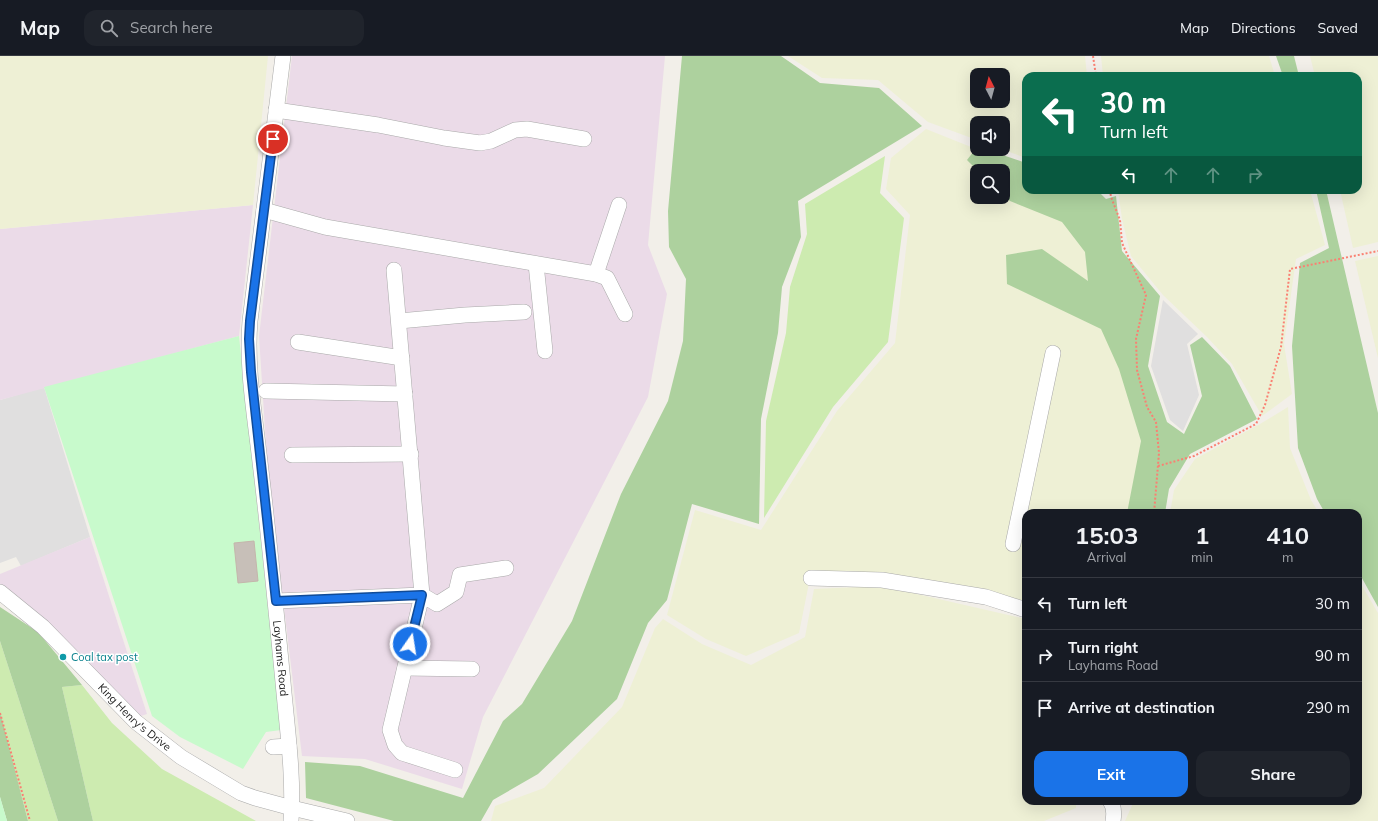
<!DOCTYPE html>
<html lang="en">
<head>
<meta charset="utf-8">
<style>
	body { margin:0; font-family:Mulish,sans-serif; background:#20242c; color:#f1f3f6; height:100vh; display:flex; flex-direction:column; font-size:15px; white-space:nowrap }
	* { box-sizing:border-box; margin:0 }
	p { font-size:13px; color:#9ea1a6 }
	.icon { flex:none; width:22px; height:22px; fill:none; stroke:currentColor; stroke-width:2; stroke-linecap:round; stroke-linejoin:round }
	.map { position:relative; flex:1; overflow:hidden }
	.side { position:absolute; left:1022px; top:453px; width:340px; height:296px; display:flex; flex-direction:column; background:#171b24; border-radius:12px; box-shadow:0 4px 16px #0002 }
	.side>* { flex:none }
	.guide { position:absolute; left:1022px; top:16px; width:340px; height:122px; border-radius:12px; box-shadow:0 4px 16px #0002; background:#0b6e4f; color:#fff; overflow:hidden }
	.needle { width:26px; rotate:354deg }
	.buttons { position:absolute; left:970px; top:12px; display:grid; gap:8px }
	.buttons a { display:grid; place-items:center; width:40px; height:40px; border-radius:8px; background:#171b24; box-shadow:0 4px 16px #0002; font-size:20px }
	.pin { position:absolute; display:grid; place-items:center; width:34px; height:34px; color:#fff; margin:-17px; border:2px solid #fff; border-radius:50%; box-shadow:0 1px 4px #0007 }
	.me { position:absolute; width:44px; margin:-22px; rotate:13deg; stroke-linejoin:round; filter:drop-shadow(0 0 3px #0008) }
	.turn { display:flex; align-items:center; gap:14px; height:84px; padding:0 12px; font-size:18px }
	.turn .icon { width:52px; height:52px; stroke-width:2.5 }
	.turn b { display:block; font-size:28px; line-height:34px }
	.lanes { display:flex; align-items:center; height:38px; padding:0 12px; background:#0003; justify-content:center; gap:20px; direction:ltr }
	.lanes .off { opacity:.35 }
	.eta { display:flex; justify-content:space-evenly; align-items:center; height:68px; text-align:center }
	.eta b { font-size:24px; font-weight:700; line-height:28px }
	.action { display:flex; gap:8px; margin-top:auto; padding:8px 12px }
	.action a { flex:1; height:46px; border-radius:12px; background:#1a73e8; color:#fff; font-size:16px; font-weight:700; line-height:46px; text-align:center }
	.action a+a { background:#20242c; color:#f1f3f6 }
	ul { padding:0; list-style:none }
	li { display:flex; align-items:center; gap:12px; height:52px; padding:0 12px; border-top:1px solid #363941 }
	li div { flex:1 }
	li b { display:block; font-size:15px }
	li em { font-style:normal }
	header { display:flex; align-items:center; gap:24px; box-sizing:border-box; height:56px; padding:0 20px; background:#171b24; border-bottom:1px solid #363941 }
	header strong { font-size:19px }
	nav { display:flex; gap:22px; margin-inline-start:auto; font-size:14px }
	.search { width:280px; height:36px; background:#20242c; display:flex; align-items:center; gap:10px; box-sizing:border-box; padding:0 14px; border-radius:12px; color:#9ea1a6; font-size:15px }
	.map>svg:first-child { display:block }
</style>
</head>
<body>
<header>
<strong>Map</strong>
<div class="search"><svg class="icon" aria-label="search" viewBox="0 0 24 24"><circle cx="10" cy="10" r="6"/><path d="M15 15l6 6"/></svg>Search here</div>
<nav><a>Map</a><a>Directions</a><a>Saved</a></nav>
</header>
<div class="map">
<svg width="1378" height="765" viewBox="0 0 1378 765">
	<rect width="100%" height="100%" fill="#f2efe9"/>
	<g fill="#e0dfdf">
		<polygon points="1163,244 1198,278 1187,288 1199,339 1183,375 1170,364 1151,310"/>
		<polygon points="44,331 90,481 21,510 16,501 0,507 0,344"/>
	</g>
	<g fill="#ebdbe8">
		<polygon points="292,0 665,0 648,189 667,238 648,341 483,661 462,733 365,703 302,700 268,420 259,280"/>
		<polygon points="253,149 239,280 0,344 0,173"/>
		<polygon points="90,481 147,658 138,661 0,531 0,518"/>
	</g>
	<g fill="#eef0d5" fill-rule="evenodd">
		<polygon points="0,0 268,0 253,149 0,173"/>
		<path d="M788,0H1085L1087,20H1026V102L1001,93H1003V67H977V84L928,66L878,24L822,22ZM977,19H1003V45H977Z"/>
		<polygon points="1101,0 1269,0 1275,20 1103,20"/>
		<polygon points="1310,0 1378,0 1378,186 1353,192 1340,134 1358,134 1358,20 1315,20"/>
		<path d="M926,73L1026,113V134H1074L1147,384L1135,457H1026V548L885,519L809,527L799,577L746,600L706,583L667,559L695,454L761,474L837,355L895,287L910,159L886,133L891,102ZM977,115H1003V141H977Z"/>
		<polygon points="1118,134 1310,134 1325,189 1296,203 1284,288 1292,338 1262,360 1232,308 1207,281 1163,239 1131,200 1122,163"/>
		<polygon points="1378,200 1378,302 1355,205"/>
		<polygon points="1288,351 1290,392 1311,444 1319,457 1170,457 1174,434 1195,403 1260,368"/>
		<polygon points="1358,523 1378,557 1378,765 1125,765 1134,745 1358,745"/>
		<polygon points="882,530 1026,563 1026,745 1076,745 1076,752 1044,765 491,765 495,750 544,732 622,651 655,572 663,563 702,588 751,609 805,581 814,533"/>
	</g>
	<g fill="#cdebb0">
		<polygon points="885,100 880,137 904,162 888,286 833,351 764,462 766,365 786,277 790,231 807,178 805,148"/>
		<polygon points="0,585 58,765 28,765 0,656"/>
		<polygon points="82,629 112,667 162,713 256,765 93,765 62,631"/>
	</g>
	<g fill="#add19e">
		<polygon points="682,0 781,0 820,27 879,32 922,70 798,145 801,181 782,231 778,277 761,363 759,468 692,448 667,544 648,567 617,643 538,718 493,744 481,765 394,765 306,742 305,706 360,710 463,742 503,665 522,648 572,565 621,438 668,345 683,285 686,223 669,191 668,155"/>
		<polygon points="1276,0 1294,0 1299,20 1283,20"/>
		<polygon points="977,91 977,93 985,93 1026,107 1026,134 1097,134 1106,143 1116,140 1122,195 1160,240 1148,310 1167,366 1184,378 1202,340 1190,289 1202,281 1230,310 1257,363 1190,398 1169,433 1165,457 1127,457 1141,385 1119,313 1101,273 1007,228 1006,199 1042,193 1088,225 1085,196 1062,166 1010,145 1003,139 1003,115 978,115 967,104"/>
		<polygon points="1316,134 1326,134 1378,357 1378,551 1358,515 1358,457 1325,457 1317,443 1298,392 1292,290 1300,207 1329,192"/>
		<polygon points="0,551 38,576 82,629 62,631 93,765 58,765 0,585"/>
		<polygon points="0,656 28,765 7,765 0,741"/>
	</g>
	<g fill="#c8facc">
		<polygon points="239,280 281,674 266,676 243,713 180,681 152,660 44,331"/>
		<polygon points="0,741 7,765 0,765"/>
	</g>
	<polygon fill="#c7bfb8" stroke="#c4b6ab" points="254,485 258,525 238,527 234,487"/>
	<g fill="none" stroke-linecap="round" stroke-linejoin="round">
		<g stroke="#a9a9a9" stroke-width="16">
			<g id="minor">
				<path id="s1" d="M283,0L250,265C246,310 255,361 260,406C269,480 276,553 283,626C287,672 294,719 291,765"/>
				<polyline points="276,54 378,69 444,82 480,87 491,85 515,74 527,73 584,83"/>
				<polyline points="264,154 325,171 596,218 607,222 625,258"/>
				<polyline points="536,208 545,295"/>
				<polyline points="596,218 619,149"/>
				<polyline points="399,265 465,259 524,256"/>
				<polyline points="298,286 402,302"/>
				<polyline points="266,335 405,338"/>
				<polyline points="292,399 411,398"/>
				<polyline points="1013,488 1053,297"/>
				<polyline points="811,522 882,524 986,541 1026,554"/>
				<path id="s2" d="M0,536L43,571L136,666L181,701L241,737L255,742L292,752L347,765"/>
				<polyline points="276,545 422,539 394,214"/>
				<polyline points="405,612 472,613"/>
				<polyline points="273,691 289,690"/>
				<polyline points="455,714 402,697 395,689 390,674 422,539 437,548 456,536 460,519 506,512"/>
				<path d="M1110,745C1114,750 1114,759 1113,765"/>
			</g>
		</g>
		<g stroke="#fa8072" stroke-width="2" stroke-dasharray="2 2" stroke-linecap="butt">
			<polyline points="1093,0 1096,20"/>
			<polyline points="1110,134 1111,141 1120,164 1122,187 1146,239 1136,283 1137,314 1147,351 1156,366 1159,397 1154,457"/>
			<polyline points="1158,410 1194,400 1256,368 1265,349 1281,291 1290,213 1378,195"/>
			<polyline points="0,657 30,765"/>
		</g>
		<use href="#minor" stroke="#fff" stroke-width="15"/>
	</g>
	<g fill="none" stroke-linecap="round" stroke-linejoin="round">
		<g stroke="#114b97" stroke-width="10">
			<polyline id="route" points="273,83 250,265 249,283 251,316 276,545 422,539 410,588"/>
		</g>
		<use href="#route" stroke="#1a73e8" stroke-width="7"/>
	</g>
	<circle fill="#0f9aa8" stroke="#fff" stroke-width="1.5" cx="63" cy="601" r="4"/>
	<g text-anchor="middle" stroke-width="3" stroke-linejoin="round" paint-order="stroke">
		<g font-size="11" fill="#0d838f" stroke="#fff" text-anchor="start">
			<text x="71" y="605">Coal tax post</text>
		</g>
		<g font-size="11" fill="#222" stroke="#fff">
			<text dy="4" stroke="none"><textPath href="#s1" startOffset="606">Layhams Road</textPath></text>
			<text dy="4" stroke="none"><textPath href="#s2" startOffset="184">King Henry's Drive</textPath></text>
		</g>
	</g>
</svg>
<div class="buttons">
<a><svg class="needle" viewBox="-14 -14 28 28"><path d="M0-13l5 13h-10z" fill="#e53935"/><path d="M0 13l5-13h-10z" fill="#9ea1a6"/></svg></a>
<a><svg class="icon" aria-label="sound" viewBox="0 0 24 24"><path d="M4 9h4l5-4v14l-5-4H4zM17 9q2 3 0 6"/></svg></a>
<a><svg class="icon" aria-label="search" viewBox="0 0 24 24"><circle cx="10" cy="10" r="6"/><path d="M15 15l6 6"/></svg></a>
</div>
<div class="pin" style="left:273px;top:83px;background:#d93025"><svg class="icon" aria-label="arrive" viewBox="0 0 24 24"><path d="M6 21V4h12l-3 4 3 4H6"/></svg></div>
<svg class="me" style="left:410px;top:588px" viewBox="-20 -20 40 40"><circle r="17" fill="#1a73e8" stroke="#fff" stroke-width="3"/><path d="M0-11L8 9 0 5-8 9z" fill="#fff"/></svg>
<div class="guide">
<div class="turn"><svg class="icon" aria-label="left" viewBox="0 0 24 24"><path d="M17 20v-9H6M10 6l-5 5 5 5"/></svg><div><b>30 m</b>Turn left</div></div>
<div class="lanes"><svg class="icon" aria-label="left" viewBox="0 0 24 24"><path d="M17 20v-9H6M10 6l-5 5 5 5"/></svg><svg class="icon off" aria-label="ahead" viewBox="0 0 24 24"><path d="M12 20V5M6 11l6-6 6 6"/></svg><svg class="icon off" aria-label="ahead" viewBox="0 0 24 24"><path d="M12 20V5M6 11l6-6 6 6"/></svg><svg class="icon off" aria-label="right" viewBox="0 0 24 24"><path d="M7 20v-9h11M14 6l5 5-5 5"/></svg></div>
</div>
<section class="side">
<div class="eta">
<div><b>15:03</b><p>Arrival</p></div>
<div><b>1</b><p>min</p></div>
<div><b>410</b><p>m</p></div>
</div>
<ul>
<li><svg class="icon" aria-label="left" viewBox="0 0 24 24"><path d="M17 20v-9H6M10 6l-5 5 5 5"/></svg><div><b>Turn left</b></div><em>30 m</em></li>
<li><svg class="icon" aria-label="right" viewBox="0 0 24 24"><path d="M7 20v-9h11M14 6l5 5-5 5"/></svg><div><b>Turn right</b><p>Layhams Road</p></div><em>90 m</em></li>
<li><svg class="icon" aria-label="arrive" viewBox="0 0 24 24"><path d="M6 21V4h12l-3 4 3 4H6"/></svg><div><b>Arrive at destination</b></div><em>290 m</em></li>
</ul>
<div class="action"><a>Exit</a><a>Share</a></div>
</section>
</div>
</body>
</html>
